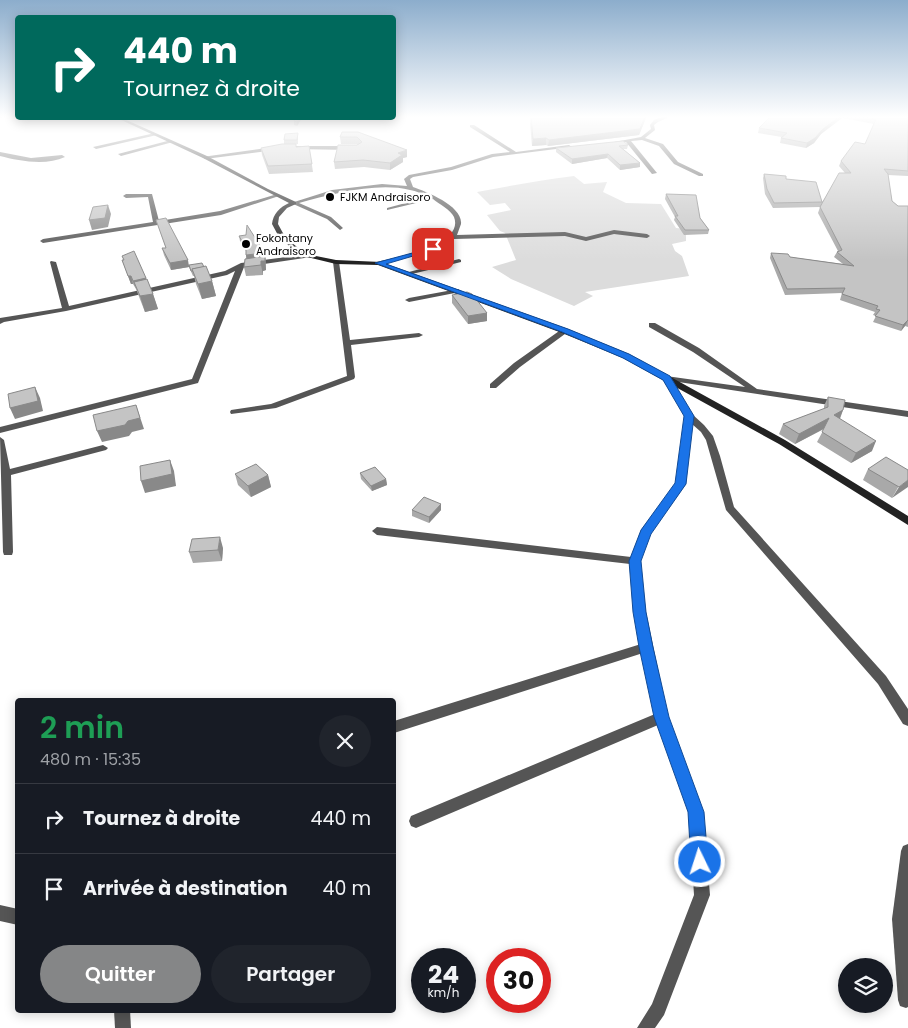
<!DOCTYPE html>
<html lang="fr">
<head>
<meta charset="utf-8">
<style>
	body { margin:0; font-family:Poppins,sans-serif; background:#20242c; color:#f1f3f6; height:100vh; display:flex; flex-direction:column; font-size:19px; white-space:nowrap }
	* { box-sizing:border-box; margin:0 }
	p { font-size:16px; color:#9ea1a6 }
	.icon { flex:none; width:28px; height:28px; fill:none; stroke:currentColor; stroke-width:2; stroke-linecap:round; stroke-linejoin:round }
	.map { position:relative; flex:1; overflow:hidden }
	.details { position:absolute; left:15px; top:698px; width:381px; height:315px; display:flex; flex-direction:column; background:#171b24; border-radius:5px; box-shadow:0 2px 12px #0003 }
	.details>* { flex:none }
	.guide { position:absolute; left:15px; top:15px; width:381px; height:105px; border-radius:5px; box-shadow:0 2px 12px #0003; background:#00695c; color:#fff; overflow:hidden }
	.buttons { position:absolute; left:838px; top:958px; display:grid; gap:10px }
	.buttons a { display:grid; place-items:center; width:55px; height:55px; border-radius:50%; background:#171b24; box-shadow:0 2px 12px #0003; font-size:25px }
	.speed { position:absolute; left:411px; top:948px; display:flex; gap:10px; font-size:25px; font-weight:700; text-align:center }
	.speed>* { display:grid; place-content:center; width:65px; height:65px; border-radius:50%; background:#171b24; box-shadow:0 2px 12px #0003; line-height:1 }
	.speed small { font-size:12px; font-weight:400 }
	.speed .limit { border:8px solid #d22; background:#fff; color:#111 }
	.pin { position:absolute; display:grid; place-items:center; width:42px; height:42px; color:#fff; margin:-21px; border-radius:10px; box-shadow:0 2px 8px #0006 }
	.me { position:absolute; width:55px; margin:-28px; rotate:356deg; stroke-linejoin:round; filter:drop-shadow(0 0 4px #0008) }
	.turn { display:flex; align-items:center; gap:18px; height:105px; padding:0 25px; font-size:22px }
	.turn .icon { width:65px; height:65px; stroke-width:2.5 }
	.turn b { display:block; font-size:35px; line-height:42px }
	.round { display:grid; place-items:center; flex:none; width:52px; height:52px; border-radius:26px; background:#20242c }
	.head { display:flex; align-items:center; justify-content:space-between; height:85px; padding:0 25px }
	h1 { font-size:30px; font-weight:600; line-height:38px; color:#1e9e55 }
	.button { display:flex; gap:10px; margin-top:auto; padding:10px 25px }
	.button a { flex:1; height:58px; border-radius:30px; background:#858687; color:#fff; font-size:20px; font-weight:600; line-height:58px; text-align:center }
	.button a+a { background:#20242c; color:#f1f3f6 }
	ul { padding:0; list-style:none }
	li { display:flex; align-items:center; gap:15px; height:70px; padding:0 25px; border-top:1px solid #363941 }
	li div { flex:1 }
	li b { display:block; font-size:19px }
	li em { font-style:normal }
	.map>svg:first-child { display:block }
</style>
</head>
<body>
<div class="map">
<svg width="908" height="1028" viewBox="0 0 908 1028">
	<rect width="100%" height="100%" fill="#fff"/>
	<path fill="#dcdcdc" d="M574,176L584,184L607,182L603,192L626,203L661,204L676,228L686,229V241L672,244L675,251L682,256L689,276L585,292L593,296L574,306L511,279L492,267L516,260L505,233L500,231L487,215L511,210L505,203L490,205L477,192C510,186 540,180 574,176Z"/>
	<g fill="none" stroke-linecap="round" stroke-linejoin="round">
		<g fill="#555" fill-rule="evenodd">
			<polygon points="0,116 8,116 0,118"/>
			<polygon points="664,116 671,116 658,122 654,125 655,130 645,138 663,144 678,162 703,174 703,176 699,176 674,164 659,146 642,140 631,141 657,173 652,174 626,142 611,144 609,143 641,137 651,129 650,125 654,120"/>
			<path d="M470,125H474L516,152L569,145L572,147L493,157L452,170L413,177L410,179L413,187C427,192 463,206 461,224C460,227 458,232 457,235L565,232L586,237L614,230L647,234L650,236L647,238L614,234L586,241L565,236L454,239L435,250L379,265L377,264V262C395,257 465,246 454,217C451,210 439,204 433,199L387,210V208L428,197C423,194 416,191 410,190C377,182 332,194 299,203L331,217L343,228L340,230L327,219L291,203L332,190L382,184L407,186L404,179L409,175L451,167L492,154L510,152L470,127Z"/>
			<polygon points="155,133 157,135 96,149 93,147"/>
			<polygon points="171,140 173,142 121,156 118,154"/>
			<polygon points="296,146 351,146 354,148 351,150 294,149"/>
			<polygon points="274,147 276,150 205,159 202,157"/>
			<path d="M0,152L31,158L62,155L65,157C46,166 19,161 0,156Z"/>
			<polygon points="152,194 159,221 220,211 274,195 279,196 221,215 43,243 40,241 43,239 153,222 148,197 126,198 123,196 126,194"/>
			<polygon points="309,254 312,256 311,257 244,267 198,383 0,433 0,427 192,379 235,271 227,275 66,311 4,322 0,324 0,318 62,308 50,262 51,261 56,262 69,306 225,271 241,263"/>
			<polygon points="459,259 461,260 461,262 408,275 405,273"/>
			<polygon points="336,260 339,262 350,340 419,333 423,335 419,337 351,345 355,377 354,379 276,408 231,414 230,412 231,410 271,404 347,376 333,262"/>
			<polygon points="458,289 461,291 460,292 409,302 405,300 409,298"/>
			<polygon points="649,323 655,323 699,348 757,389 908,411 908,417 672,381 692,414 704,425 713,436 720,456 734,507 886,676 908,709 908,726 903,724 878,684 726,510 706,440 701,432 692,424 686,484 650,534 640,561 646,612 668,717 703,812 710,895 664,1015 655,1028 637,1028 652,1004 694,895 689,812 658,725 416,828 411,826 409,821 411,816 655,714 643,653 394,733 394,721 641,644 634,612 630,564 377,535 372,531 377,527 631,557 641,530 676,484 685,416 662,378 666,376 745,387 693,352 649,327"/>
			<polygon points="562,329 565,329 569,331 520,367 496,388 490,388 490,384 514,363"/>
			<polygon points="0,437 4,440 10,469 103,445 108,448 106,450 11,475 13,552 12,555 4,555 3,552"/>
			<polygon points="908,844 908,1007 906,1008 900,1006 898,1000 892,919 901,851 903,846"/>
			<polygon points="0,905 18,909 18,925 0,921"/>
			<polygon points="114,1010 130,1010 131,1028 115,1028"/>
		</g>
		<path fill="#222" fill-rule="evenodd" d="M117,118H122L207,156L268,189L296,202V204L287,208L279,217L278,224L284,235L299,249L311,255L336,260L381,262L568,329L629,354L785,440L908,516V525L779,444L623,358L562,333L378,265L336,264L307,257L295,251L279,237L272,224C273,214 280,207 289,203L203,158Z"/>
	</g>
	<g fill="#a9a9a9">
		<polygon points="531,116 557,117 557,116 648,116 646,118 639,135 548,146 546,145 532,146 530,123"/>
		<polygon points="771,116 908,116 908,176 888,175 892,201 898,206 908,206 908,327 905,326 901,331 873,322 876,316 873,315 875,312 840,300 842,293 785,295 770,258 771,253 790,257 843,264 834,257 837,252 838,251 818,213 820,207 773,208 765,194 763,178 764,174 786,179 822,202 845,173 839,166 841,161 865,144 874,124 842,118 821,134 814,143 806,148 780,143 781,138 782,137 758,133 759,128"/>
		<polygon points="302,118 297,126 294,125 294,121"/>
		<polygon points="358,132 407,157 403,158 403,162 390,170 364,167 335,169 334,162 358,144 341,144 340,137"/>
		<polygon points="298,137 298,144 284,144 284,140"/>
		<polygon points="296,144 296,147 309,146 313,172 269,174 262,155 261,148"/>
		<polygon points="628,145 627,149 623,149 640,163 640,167 620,170 607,158 572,164 556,152 556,148"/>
		<polygon points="666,194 700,218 709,230 708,234 684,235 674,220 675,217 665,199"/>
		<polygon points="156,220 189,265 212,281 216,296 202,299 196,284 194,276 193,276 189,267 171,270 164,255 162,248 166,248"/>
		<polygon points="239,236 265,253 266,270 263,271 263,275 246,276 244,267 246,258 246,251 240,241"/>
		<polygon points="122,256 146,279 153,294 158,309 145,312 136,289 133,284 131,284 122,260 124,260"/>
		<polygon points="452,295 487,313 487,321 468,324 452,303"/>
		<polygon points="828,397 843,410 840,419 872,451 851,463 817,442 824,429 795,444 779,434 783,424 824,409 824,406"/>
		<polygon points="868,469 908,470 892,498 863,480"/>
		<polygon points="360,473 386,479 387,485 372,491 361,479"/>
		<polygon points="235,474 268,475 271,487 251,497 238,485"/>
		<polygon points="441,504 441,510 429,523 412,516 412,510"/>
		<polygon points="223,548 222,561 193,563 189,552"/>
	</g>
	<g fill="#898989">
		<polygon points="645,116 648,116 646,118 639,135 548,146 549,140"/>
		<polygon points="840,116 843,116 842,118 821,134 814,143 806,148 807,143 823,129"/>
		<polygon points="300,118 302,118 297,126 297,122"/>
		<polygon points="546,138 546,145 532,146 533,139"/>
		<polygon points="407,150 407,157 403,158 403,162 390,170 390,163 398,153"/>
		<polygon points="608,154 607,158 572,164 572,159"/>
		<polygon points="640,163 640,167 620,170 620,165"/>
		<polygon points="108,205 111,214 108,227 92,230 89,220"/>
		<polygon points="265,253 266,270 263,271 263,275 261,265 247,260 246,255"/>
		<polygon points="188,260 189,267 171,270 170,263"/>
		<polygon points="128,276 131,276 133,284 131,284"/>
		<polygon points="146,278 148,286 134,282 136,289 133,281"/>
		<polygon points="212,281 216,296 202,299 198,284"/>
		<polygon points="153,294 158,309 145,312 140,296"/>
		<polygon points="487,313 487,321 468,324 468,316"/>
		<polygon points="908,320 905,326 901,331 903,325"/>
		<polygon points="35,387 40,398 43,411 15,419 10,408"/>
		<polygon points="136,405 144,429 132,432 129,436 102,442 97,431"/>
		<polygon points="843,410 839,420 834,415"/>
		<polygon points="829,418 825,428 795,444 799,434"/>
		<polygon points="876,441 872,451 851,463 856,453"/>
		<polygon points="170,460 174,471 176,486 145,493 141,481"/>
		<polygon points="268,475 271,487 251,497 248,486"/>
		<polygon points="386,479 387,485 372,491 371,486"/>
		<polygon points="908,480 908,487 892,498 899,487"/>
		<polygon points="441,504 441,510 429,523 429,517"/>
		<polygon points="220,537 223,548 222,561 218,550"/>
	</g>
	<g fill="#c4c4c4" stroke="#898989">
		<polygon points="531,116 562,117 561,116 645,116 640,129 549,140 546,138 533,139"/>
		<polygon points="771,116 840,116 823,129 815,138 807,143 781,138 787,133 759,128"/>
		<polygon points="858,116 908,116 908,171 884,169 888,174 892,201 898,206 908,206 908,320 903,325 875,316 880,310 876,309 878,306 842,294 845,288 787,289 771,253 788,254 790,257 854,266 837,252 842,250 820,207 839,173 851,173 841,161 855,142 865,144 876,119"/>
		<polygon points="295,118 300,118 297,122 294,121"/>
		<polygon points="342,132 358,132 407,150 398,153 402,155 390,163 363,160 334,162 338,145 357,145 362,142 357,137 340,137"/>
		<polygon points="298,133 297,140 284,140 285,134"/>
		<polygon points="623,141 628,145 619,146 640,163 620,165 608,154 572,159 556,148"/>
		<polygon points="282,144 296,144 296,147 309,146 312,164 268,166 261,148"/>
		<polygon points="764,174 786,176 786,179 816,182 822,202 774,203 767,189"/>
		<polygon points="666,194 696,195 700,218 709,230 685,230 675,216 678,216"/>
		<polygon points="108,205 105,218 89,220 93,207"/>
		<polygon points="166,218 188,260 170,263 162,248 166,248 156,220"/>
		<polygon points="247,225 254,236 265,253 246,255 246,248 239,236 246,235"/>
		<polygon points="134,251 146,278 133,281 131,276 128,276 122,260 124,260 122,256"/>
		<polygon points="265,256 265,261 261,261 261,265 244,267 245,259"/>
		<polygon points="202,263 204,267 192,269 193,271 191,271 189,265"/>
		<polygon points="206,266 212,281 198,284 192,269"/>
		<polygon points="147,279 153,294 140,296 134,282"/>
		<polygon points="467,292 472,294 487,313 468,316 452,295"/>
		<polygon points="35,387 38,401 10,408 8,394"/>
		<polygon points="828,397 845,400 843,410 834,415 876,441 856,453 822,432 829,418 799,434 783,424 828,407"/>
		<polygon points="136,405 140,418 128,421 125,425 97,431 93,415"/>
		<polygon points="886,457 908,470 908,480 899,487 868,469"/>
		<polygon points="170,460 172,474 141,481 140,466"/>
		<polygon points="256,464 268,475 248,486 235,474"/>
		<polygon points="375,467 386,479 371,486 360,473"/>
		<polygon points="424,497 441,504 429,517 412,510"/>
		<polygon points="220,537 218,550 189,552 192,539"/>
	</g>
	<linearGradient id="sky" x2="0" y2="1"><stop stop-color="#8cadcc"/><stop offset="0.45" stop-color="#fff"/><stop offset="1" stop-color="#fff" stop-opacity="0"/></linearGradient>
	<rect width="908" height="260" fill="url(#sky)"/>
	<polygon fill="#1a73e8" stroke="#114b97" points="431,248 437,249 386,264 568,329 629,354 670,376 694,416 686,484 651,534 641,561 646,612 653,647 669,717 704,812 708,862 706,868 700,870 694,868 691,862 688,812 654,717 639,647 633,612 629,561 641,530 675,483 684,416 663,380 623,358 562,332 375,263"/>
	<g fill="#000" stroke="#fff" stroke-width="2">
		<circle cx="330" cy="197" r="5"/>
		<circle cx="246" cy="244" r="5"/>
	</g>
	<g text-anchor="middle" stroke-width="5" stroke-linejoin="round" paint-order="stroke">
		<g font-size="11" fill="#000" stroke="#fff" text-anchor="start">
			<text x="340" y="201">FJKM Andraisoro</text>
			<text x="256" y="242">Fokontany<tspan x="256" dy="13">Andraisoro</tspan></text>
		</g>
	</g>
</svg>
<div class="buttons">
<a><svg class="icon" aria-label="layers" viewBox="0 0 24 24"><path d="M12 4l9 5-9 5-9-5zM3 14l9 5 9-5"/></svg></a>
</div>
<div class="speed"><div>24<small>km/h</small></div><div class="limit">30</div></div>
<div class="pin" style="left:433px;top:249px;background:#d93025"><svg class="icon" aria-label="arrive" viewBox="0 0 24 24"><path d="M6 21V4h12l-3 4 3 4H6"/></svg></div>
<svg class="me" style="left:700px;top:862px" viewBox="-20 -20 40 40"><circle r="17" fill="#1a73e8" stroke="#fff" stroke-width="3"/><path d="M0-11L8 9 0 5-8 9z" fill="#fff"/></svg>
<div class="guide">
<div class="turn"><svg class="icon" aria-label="right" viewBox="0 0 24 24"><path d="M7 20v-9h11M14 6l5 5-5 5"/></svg><div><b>440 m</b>Tournez à droite</div></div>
</div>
<section class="details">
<div class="head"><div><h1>2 min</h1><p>480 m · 15:35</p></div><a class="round"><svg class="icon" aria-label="close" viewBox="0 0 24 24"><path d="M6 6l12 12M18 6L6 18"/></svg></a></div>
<ul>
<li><svg class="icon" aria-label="right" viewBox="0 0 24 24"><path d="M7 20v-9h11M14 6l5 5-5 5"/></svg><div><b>Tournez à droite</b></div><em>440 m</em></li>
<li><svg class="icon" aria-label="arrive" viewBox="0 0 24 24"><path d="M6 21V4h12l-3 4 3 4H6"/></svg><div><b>Arrivée à destination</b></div><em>40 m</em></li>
</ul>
<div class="button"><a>Quitter</a><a>Partager</a></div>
</section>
</div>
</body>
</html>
